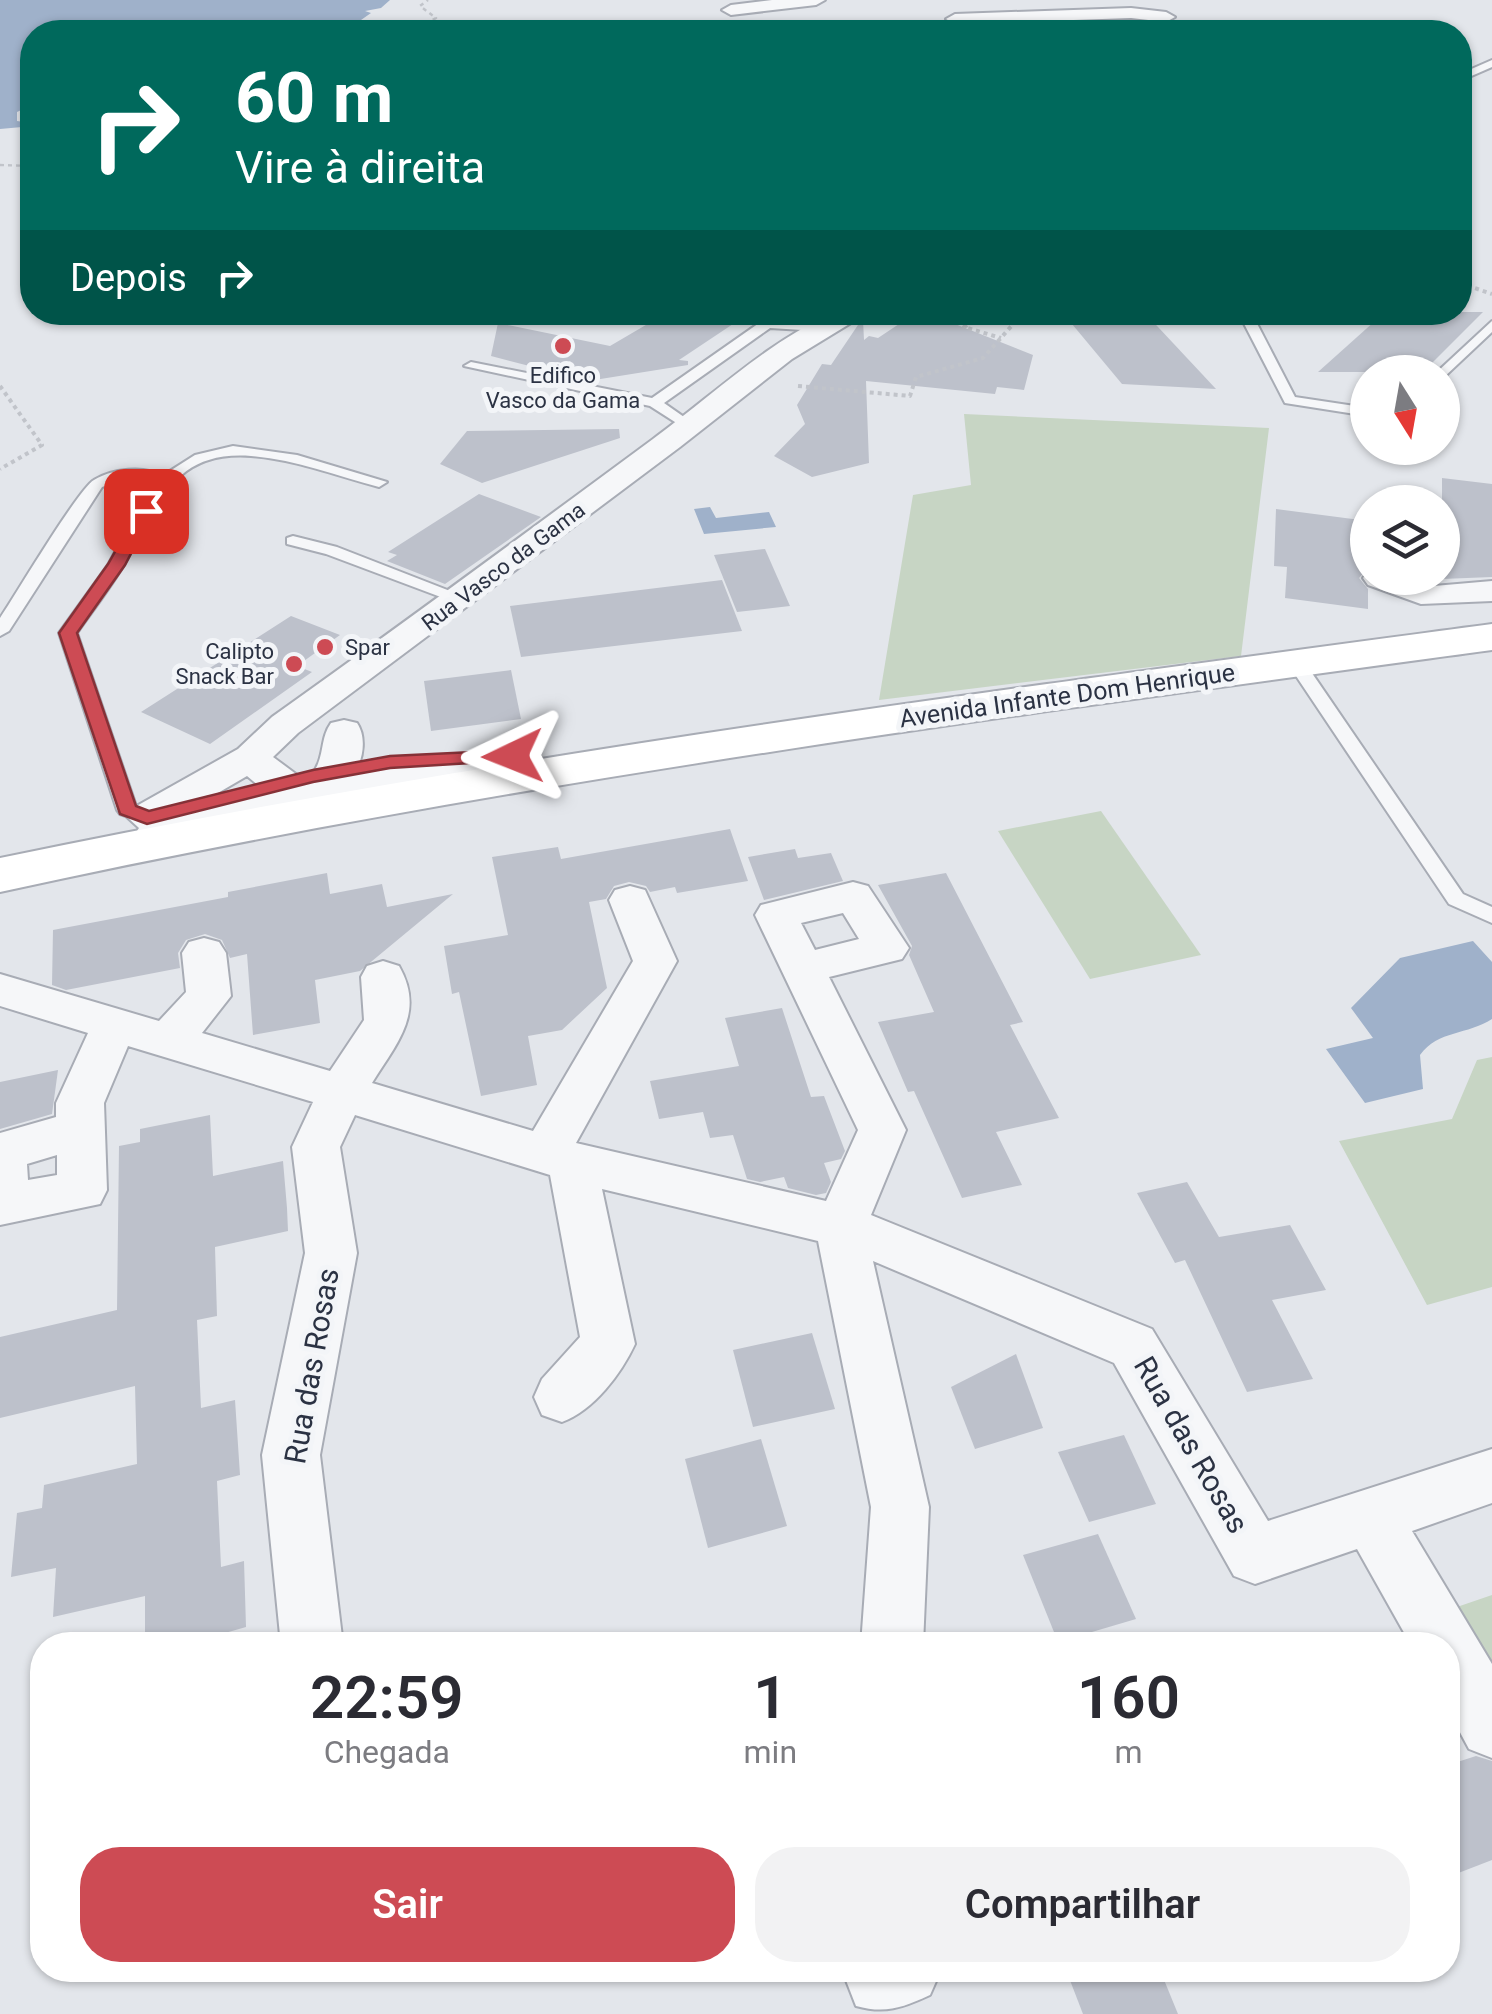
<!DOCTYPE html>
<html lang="pt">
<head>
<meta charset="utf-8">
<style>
	body { margin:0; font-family:Roboto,sans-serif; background:#f2f2f3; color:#2b2b33; height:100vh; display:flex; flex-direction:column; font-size:38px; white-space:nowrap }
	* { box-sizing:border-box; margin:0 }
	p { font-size:32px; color:#7c7c81 }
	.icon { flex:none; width:55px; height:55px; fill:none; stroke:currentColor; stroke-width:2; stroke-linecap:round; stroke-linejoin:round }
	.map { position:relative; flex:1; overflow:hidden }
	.panel { position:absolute; left:30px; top:1632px; width:1430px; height:350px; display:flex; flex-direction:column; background:#fff; border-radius:40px; box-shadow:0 2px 8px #0004 }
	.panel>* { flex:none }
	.guide { position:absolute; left:20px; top:20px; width:1452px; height:305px; border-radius:40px; box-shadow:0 2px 8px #0004; background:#00695c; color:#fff; overflow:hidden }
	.needle { width:65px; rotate:169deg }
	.buttons { position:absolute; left:1350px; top:355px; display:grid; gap:20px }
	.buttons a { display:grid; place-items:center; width:110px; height:110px; border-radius:50%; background:#fff; box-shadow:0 2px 8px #0004; font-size:50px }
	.pin { position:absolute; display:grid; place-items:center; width:85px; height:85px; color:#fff; margin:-42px; border-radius:20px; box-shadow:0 5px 15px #0006 }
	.me { position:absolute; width:110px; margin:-55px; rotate:268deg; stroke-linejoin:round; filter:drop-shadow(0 0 8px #0008) }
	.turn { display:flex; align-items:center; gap:35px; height:210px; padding:0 50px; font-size:45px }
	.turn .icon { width:130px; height:130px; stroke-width:2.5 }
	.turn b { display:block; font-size:70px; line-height:85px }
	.then { display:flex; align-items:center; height:95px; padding:0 50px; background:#0003; gap:20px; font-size:38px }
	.eta { display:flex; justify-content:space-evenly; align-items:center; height:170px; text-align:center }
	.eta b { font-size:60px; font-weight:600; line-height:70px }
	.primary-button { display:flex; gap:20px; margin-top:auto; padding:20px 50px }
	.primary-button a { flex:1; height:115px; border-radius:40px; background:#cd4b54; color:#fff; font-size:40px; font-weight:600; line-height:115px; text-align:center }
	.primary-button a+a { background:#f2f2f3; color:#2b2b33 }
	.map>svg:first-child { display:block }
</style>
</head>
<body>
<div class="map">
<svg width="1492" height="2014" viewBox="0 0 1492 2014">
	<rect width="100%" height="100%" fill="#e3e6eb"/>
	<g fill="#c7d5c4">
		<polygon points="964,414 1269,428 1241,656 879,700 913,495 971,485"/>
		<polygon points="1101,811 1201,955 1090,979 998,831"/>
		<polygon points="1492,1057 1492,1287 1427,1305 1339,1141 1452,1119 1477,1060"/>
		<polygon points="1492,1595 1492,1674 1454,1608"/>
	</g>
	<g fill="#9fb1ca">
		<polygon points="0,0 390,0 381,8 365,11 371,13 361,20 344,23 346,32 32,32 32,105 17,112 17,121 24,122 22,127 0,129"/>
		<polygon points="710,507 716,518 769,512 776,527 704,534 694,509"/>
		<path d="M1473,941L1492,962V1019C1468,1035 1438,1030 1420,1055L1423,1089L1365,1103L1326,1049L1373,1038L1351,1008L1400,958Z"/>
	</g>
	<g fill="#bdc1cb">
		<polygon points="668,312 751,312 679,360 688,361 688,365 588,381 491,356 498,323 610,346"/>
		<polygon points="1062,312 1144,312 1216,389 1122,384"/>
		<polygon points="1385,312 1483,312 1423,372 1318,372"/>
		<polygon points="930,314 1033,355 1024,390 997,387 995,394 866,381 869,463 812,477 774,456 805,424 797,405 822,364 831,365 860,322 863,320 864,340 869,336 878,338 899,324"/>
		<polygon points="619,429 620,438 482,483 440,464 467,431"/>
		<polygon points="1442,478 1492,484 1492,577 1442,579"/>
		<polygon points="479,494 541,517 445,584 387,561 397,555 388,552"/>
		<polygon points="1276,509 1368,521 1368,568 1359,578 1368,589 1368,609 1285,598 1287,567 1274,566"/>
		<polygon points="765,549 790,606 737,612 714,555"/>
		<polygon points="722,580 742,631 521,657 510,606"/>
		<polygon points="291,616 340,635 297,666 312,672 210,744 141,712"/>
		<polygon points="511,670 521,719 431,731 424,681"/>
		<polygon points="730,829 748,881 677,893 675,887 650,892 646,886 629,882 614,886 606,899 589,902 607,988 562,1030 528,1036 537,1085 481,1096 459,992 452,994 444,946 508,935 492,857 558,847 561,859"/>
		<polygon points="795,849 798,858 831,853 843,881 764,900 748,857"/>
		<polygon points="327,873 330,894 382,884 387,907 453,894 360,971 315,980 320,1023 253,1035 247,954 230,958 222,940 205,934 186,940 178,953 180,968 66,990 52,985 53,930 228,897 228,892"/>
		<polygon points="946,873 1023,1022 1010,1025 1059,1118 996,1132 1022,1185 962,1198 914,1091 908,1092 878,1022 934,1012 909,955 912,946 878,885"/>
		<polygon points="782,1008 811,1097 824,1096 845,1151 841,1159 824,1163 831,1182 826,1193 816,1195 788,1188 784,1177 760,1182 747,1179 733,1135 710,1138 703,1112 659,1119 650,1081 739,1066 725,1018"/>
		<polygon points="58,1070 52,1114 0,1129 0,1082"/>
		<polygon points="210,1115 213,1176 283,1161 287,1208 288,1231 215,1247 217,1316 197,1320 201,1408 235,1400 240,1475 217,1481 221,1567 244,1561 246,1627 225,1633 226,1645 145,1645 145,1596 53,1617 56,1568 11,1577 17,1513 42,1508 44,1485 137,1464 135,1386 0,1418 0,1337 117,1310 119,1146 140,1142 140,1129"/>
		<polygon points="1187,1182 1219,1237 1290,1225 1326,1290 1272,1300 1313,1379 1247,1392 1185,1260 1175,1263 1137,1193"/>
		<polygon points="812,1333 835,1409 753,1427 733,1350"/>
		<polygon points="1016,1354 1043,1428 975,1449 951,1387"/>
		<polygon points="1124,1435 1156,1504 1089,1522 1058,1452"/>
		<polygon points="761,1439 787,1526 708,1548 685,1459"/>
		<polygon points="1098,1534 1136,1619 1058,1642 1023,1555"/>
		<polygon points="1476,1756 1492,1761 1492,1860 1448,1877 1448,1765"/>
		<polygon points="1066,1970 1160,1970 1178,2014 1083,2014"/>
	</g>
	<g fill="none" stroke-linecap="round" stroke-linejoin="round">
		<g stroke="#a8acb5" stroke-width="4">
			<g id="lane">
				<polygon points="1492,60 1492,67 1460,81 1460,74"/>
				<polygon points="1238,312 1251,312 1295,397 1368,408 1368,416 1285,403"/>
				<polygon points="762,321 819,323 826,327 819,331 770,328 664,403 694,424 694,430 689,431 650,406 464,366 471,362 652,398"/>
				<polygon points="1492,321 1492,332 1442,379 1442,372 1437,372"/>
				<path d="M233,446L297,455L387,482L379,487C337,476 294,459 251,456C171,450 158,507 125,563C111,587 93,610 77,633L136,806L157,817L147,823L120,814L117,810L59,633L108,565L152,484L150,480H122L102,487L9,631L0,636V618C15,596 79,488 94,480C111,469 145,465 162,476L195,455Z"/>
				<polygon points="293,536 337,547 468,598 460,603 454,602 326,554 287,544 287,538"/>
				<polygon points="1297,659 1303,660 1463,894 1492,907 1492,923 1449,904 1288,664"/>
			</g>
		</g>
		<g stroke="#a8acb5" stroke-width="4">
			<g id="street">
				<polygon points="772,0 825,0 816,5 731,15 722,10 731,5"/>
				<polygon points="1131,8 1166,12 1175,17 1166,22 1131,18 955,24 946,19 955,14"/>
				<path d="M834,312H869L792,359L680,447L298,733L273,757L300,777L311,776C326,756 319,740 331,723L344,720L357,723C366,736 364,758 355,771L475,757L532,765L537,774L532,783L518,786L475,781L325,799L155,847L141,843L135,834L139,828L127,817L133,808L238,749L272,717C400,626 527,532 653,439C712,396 766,343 834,312ZM247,776L264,790L192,808Z"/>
				<polygon points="1368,572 1368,578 1404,578 1434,586 1492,581 1492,601 1421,604 1368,585 1363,578"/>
				<path d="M853,882L868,886L909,948L902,959L829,977L906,1130L871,1215L1152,1329L1268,1521L1492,1449V1503L1412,1531L1492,1664V1758L1469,1749L1448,1710V1645H1411L1357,1549L1255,1584L1234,1576L1114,1363L873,1261L929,1507L923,1645H861L871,1507L818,1241L602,1189L635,1344C621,1374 594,1410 562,1422L542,1415L534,1397L542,1379L580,1337L550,1175L355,1115L340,1147L357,1253L320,1455L343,1645H281L262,1455L305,1253L292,1147L313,1102L128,1046L104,1103L107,1190L100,1204L0,1225V1133L56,1117V1103L88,1033L0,1006V974L159,1021L186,992L182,953L189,942L204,938L219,942L226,953L231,996L202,1033L330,1071L364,1020L361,977L367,966L383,961L399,966C426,1013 396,1044 372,1083L533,1131L633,961L609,900L615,890L630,886L645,890L677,961L576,1143L826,1201L858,1130L755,915L761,905ZM843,913L859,939L815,950L801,923ZM57,1155V1175L28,1180L27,1164Z"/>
				<path d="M842,1970H941L930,1995C902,2008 885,2014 856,2006Z"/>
			</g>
		</g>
		<g stroke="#a8acb5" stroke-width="4">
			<path id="secondary" d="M1492,624V650C992,718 493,784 0,892V858C494,755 992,691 1492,624Z"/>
		</g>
		<g stroke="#c1c4ca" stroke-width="2.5" stroke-dasharray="4 4" stroke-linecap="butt">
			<polyline points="412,32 436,18 420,6 428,0"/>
			<polyline points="0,165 32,166"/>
		</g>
		<g stroke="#c1c4ca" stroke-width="4" stroke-dasharray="4 4" stroke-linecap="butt">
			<polyline points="1460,283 1492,294"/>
			<polyline points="1004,312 1020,315"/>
			<polyline points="890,322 920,312"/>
			<polyline points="967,325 964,327 1001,338"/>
			<polyline points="0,386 42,445 0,469"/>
			<polyline points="798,386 910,396 916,377 983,358 1024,312"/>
		</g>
		<use href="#lane" fill="#f6f7f9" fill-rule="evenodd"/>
		<use href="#street" fill="#f6f7f9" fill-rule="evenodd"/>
		<use href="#secondary" fill="#fff" fill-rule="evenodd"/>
	</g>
	<polygon fill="#cd4b54" stroke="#853137" stroke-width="2.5" points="146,506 153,511 125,565 77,633 136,806 149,811 313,770 390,756 513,750 522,756 520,760 390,768 313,782 147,824 120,814 59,633 108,564 138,511"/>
	<g fill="#cd4b54" stroke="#f3f5f8" stroke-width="4">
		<circle cx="563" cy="346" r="10"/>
		<circle cx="325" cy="647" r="10"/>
		<circle cx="294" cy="664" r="10"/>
	</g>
	<g text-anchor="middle" stroke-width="10" stroke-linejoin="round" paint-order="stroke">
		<g font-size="22" fill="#2b3243" stroke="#f3f5f8">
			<text x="563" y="383">Edifico<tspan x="563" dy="25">Vasco da Gama</tspan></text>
			<text x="345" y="655" text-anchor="start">Spar</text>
			<text x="274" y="659" text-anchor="end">Calipto<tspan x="274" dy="25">Snack Bar</tspan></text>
		</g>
		<g font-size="22" fill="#2b3243" stroke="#f3f5f8">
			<text transform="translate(503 566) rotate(-37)" y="8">Rua Vasco da Gama</text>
		</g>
		<g font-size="25" fill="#2b3243" stroke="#f3f5f8">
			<text transform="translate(1067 695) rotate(-8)" y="9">Avenida Infante Dom Henrique</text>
		</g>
		<g font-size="30" fill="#2b3243" stroke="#f3f5f8">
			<text transform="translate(312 1366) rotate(-80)" y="10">Rua das Rosas</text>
			<text transform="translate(1191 1445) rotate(60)" y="10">Rua das Rosas</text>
		</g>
	</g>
</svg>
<div class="buttons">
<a><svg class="needle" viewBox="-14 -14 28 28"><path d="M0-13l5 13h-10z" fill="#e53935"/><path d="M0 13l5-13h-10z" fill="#7c7c81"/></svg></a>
<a><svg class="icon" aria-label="layers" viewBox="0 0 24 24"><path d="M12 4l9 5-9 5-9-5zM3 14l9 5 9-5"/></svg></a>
</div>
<div class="pin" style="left:146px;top:511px;background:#d93025"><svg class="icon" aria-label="arrive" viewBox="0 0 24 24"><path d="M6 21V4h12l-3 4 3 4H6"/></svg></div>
<svg class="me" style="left:513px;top:756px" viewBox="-20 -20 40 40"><path d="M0-17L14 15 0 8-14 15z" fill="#cd4b54" stroke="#fff" stroke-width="4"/></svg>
<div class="guide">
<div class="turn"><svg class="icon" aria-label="right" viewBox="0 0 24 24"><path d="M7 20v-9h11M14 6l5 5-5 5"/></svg><div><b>60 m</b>Vire à direita</div></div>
<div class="then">Depois<svg class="icon" aria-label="right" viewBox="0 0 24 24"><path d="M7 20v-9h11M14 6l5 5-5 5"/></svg></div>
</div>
<section class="panel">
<div class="eta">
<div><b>22:59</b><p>Chegada</p></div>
<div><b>1</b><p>min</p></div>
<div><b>160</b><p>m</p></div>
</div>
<div class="primary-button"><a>Sair</a><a>Compartilhar</a></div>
</section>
</div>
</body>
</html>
